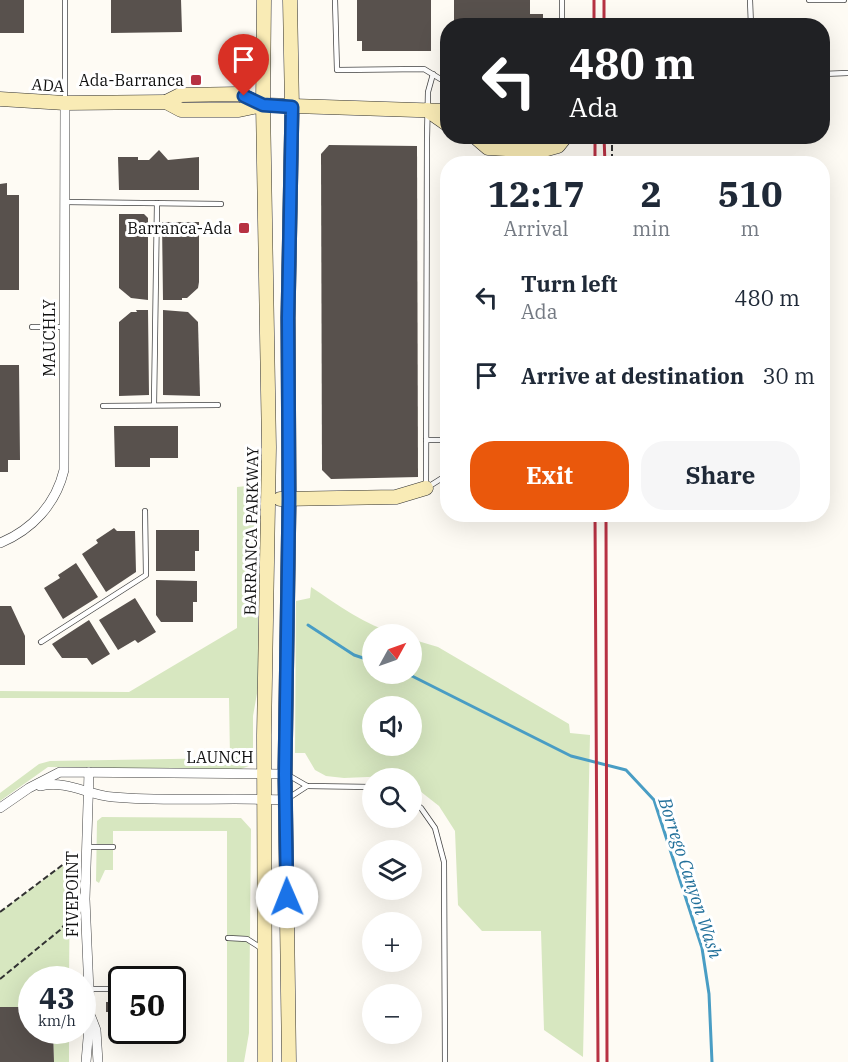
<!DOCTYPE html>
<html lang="en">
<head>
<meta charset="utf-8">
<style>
	body { margin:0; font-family:"IBM Plex Serif",serif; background:#f6f6f7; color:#1f2937; height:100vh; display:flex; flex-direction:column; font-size:22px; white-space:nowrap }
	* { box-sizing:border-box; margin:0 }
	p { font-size:20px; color:#747a83 }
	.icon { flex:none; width:33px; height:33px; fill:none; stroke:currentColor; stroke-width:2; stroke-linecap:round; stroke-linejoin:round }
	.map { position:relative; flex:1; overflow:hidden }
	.details { position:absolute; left:440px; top:156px; width:390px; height:366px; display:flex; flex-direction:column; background:#fff; border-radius:24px; box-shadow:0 6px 24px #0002 }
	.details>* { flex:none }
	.hud { position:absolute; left:440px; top:18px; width:390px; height:126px; border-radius:24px; box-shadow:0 6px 24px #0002; background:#202124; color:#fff; overflow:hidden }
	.needle { width:39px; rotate:50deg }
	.tools { position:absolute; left:362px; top:624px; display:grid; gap:12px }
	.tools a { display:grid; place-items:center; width:60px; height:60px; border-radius:50%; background:#fff; box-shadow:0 6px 24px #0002; font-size:30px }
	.speed { position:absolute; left:18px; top:966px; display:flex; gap:12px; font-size:30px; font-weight:700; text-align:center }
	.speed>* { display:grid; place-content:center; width:78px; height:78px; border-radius:50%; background:#fff; box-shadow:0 6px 24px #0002; line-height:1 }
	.speed small { font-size:15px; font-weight:400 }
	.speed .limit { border:3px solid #111; border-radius:9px; background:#fff; color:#111 }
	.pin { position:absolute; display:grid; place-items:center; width:51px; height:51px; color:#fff; margin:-62px -26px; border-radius:50% 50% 50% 0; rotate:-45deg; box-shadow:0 0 6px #0007 }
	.pin .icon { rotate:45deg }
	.me { position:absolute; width:66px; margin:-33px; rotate:359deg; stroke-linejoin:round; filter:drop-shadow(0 0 4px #0008) }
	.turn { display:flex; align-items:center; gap:21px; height:126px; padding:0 30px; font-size:27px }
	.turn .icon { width:78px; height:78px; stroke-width:2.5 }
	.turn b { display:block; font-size:42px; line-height:51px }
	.eta { display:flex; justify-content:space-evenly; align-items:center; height:102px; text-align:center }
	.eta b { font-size:36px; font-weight:700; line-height:42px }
	.action { display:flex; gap:12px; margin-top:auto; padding:12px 30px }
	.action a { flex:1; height:69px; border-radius:24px; background:#ea580c; color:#fff; font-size:24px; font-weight:700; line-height:69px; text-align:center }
	.action a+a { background:#f6f6f7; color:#1f2937 }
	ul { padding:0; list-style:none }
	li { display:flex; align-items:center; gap:18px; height:78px; padding:0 30px }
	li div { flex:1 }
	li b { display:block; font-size:22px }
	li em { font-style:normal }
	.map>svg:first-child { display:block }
</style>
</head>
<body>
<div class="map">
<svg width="848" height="1062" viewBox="0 0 848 1062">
	<rect width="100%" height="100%" fill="#fefbf4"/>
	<g fill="#d7e7c0" fill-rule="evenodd">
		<polygon points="256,485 259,682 253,716 253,757 249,766 238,770 48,767 0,801 0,793 39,764 50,761 230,758 229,698 0,698 0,691 129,692 237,628 237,487"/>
		<path d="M311,587C338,605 365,625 397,634H372V674H411V639L438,647L569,724L570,733L590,735L583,1057L544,1030L541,931H482L458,905L455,831L439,806L411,784V778L391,776L344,778L326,776L315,770L305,753H295L296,601L310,598ZM372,706H411V746H372Z"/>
		<polygon points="102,817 241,818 251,829 249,1033 244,1062 227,1062 227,831 113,831 113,870 105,870 99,883 96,881 97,821"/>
		<polygon points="62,866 68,866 70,870 69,979 32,980 31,1007 0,1007 0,912"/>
		<polygon points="53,1031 69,1031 69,1062 54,1062"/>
	</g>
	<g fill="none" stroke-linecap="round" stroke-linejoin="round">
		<g stroke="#499dc4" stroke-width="3">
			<polyline points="308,625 354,655 372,661"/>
			<polyline points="408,674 571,756 626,770 654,800 702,948 709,994 712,1062"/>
		</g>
	</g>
	<g fill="#58514d">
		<rect x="0" y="0" width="24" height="33"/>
		<polygon points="111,0 181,0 182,32 111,33"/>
		<polygon points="357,0 431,0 431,51 362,51 362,41 357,41"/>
		<polygon points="454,0 530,0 530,14 543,14 543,26 454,26"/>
		<rect x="770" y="19" width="14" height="7"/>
		<polygon points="329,145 417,146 418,477 331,479 322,470 321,154"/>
		<polygon points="159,150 168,160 199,157 199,190 119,190 118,157 138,157 138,160 149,160"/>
		<polygon points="7,183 7,195 19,195 19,290 0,290 0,184"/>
		<polygon points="119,214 144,214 148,218 148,300 131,298 119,288"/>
		<polygon points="162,222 199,222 199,282 198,288 187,298 182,298 182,300 163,300"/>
		<polygon points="136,310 148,310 149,395 119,396 119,322 131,312 137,312"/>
		<polygon points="163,310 188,312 198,322 200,396 163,395"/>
		<polygon points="0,365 19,365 20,460 8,460 8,472 0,472"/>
		<polygon points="114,426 178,426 178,458 150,458 150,467 115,467"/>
		<polygon points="114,528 117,531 135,531 136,572 106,592 82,554 98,543 96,540"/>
		<polygon points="156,530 199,530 199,551 195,551 195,571 156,571"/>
		<polygon points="76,563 98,597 63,619 44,588 60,578 58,575"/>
		<polygon points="156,580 197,581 197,602 193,602 193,622 161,622 156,615"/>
		<polygon points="135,598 156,632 138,643 135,640 118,650 99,620"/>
		<polygon points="0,606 11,606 25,636 25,665 0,665"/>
		<polygon points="89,620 110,654 92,665 87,658 62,658 52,644"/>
		<polygon points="106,1002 122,1002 122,1036 113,1036 112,1012 106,1012"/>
		<polygon points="0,1007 32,1007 32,1030 53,1030 54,1062 0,1062"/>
	</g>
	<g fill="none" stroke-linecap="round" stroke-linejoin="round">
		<g stroke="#434343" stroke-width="6">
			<g id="lane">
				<polyline points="65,0 65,102"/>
				<polyline points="335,0 337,70 424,69 447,83"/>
				<polyline points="562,0 562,26"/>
				<polyline points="750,0 751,26"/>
				<polyline points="809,0 844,0"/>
				<polyline points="822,74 848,73"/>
				<polyline points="64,202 221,204"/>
				<polyline points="32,327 64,327"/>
				<polyline points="154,405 157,203"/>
				<polyline points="103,406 218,405"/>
				<polyline points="426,440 444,440"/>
				<polyline points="426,485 427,138 428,92 433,74"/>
				<polyline points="428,487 447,475"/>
				<polyline points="41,642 146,575 145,511"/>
				<polyline points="288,775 307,786 372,787"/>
				<polyline points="287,799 307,786"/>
				<polyline points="411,800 421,808 435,828 444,862 445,1062"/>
				<polyline points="87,847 113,847"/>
				<polyline points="228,938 247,939 261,948"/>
				<polyline points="89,989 120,989"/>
			</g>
		</g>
		<g stroke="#434343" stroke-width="10">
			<g id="street">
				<path d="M0,543C32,530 56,504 64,470L65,103"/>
				<path d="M40,786C68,780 87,795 113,797C170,802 228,797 285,800"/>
				<polyline points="0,808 29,788 60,772 285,774"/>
				<polyline points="91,1017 96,1030 98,1062"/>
				<polyline points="86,1062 90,1015 85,899 89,772"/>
			</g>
		</g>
		<g stroke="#323232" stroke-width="15">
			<g id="secondary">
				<polyline points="264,0 263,105 269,447 264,735 265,1062"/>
				<polyline points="0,99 65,103 166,102 181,110 239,110 263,105 447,111"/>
				<polyline points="166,102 180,95 239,94 263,105"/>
				<polyline points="427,110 447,124"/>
				<polyline points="474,136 488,148 540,151 558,146 566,136"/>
				<polyline points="280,499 396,497 426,488"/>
				<polyline points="289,1062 285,774 289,499 288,318 292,107 290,0"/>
			</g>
		</g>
		<g stroke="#323232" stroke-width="2" stroke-dasharray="6 3" stroke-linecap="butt">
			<polyline points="612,136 612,164"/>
			<polyline points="0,912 77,854"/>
			<polyline points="0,979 60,930 76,911"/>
		</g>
		<use href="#lane" stroke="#fff" stroke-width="4.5"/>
		<use href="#street" stroke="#fff" stroke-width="9"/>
		<use href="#secondary" stroke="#f9ebb5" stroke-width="14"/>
		<g stroke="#b73243" stroke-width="3">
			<polyline points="594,0 594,26"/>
			<polyline points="604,0 604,26"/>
			<polyline points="595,136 595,164"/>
			<polyline points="604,136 605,164"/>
			<polyline points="595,514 598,1062"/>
			<polyline points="606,514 607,1062"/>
		</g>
	</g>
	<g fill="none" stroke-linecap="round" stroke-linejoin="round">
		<g stroke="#114b97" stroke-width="15">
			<polyline id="route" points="244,96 263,105 292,107 288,318 289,499 285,774 287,897"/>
		</g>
		<use href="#route" stroke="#1a73e8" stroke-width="10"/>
	</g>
	<g fill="#b73243" stroke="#fff" stroke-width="2">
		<rect x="190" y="74" width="12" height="12" rx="3"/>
		<rect x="238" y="222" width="12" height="12" rx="3"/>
	</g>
	<g text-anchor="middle" stroke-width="6" stroke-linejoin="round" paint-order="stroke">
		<g font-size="16" fill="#101010" stroke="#fff" text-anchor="end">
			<text x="184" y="86">Ada-Barranca</text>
			<text x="232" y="234">Barranca-Ada</text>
		</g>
		<g font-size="16" fill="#101010" stroke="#fff">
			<text transform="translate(48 85) rotate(4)" y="6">ADA</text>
			<text transform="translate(49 338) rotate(-90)" y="6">MAUCHLY</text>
			<text transform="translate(251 531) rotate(-89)" y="6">BARRANCA PARKWAY</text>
			<text x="220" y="763">LAUNCH</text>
			<text transform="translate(72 894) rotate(-90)" y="6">FIVEPOINT</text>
		</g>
		<g font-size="18" font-style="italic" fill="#22709a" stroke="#fff">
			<text transform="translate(690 878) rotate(72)" y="6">Borrego Canyon Wash</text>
		</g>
	</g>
</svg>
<div class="tools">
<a><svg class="needle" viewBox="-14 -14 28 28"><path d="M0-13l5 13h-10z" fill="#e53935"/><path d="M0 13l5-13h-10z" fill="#747a83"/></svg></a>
<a><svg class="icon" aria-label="sound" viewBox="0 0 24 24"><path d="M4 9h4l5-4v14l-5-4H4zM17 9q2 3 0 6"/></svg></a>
<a><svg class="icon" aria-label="search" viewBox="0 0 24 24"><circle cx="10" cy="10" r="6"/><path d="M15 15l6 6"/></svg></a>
<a><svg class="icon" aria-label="layers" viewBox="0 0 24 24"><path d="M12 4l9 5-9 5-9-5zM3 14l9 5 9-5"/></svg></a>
<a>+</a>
<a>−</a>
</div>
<div class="speed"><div>43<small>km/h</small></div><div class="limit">50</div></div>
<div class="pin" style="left:244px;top:96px;background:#d93025"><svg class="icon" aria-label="arrive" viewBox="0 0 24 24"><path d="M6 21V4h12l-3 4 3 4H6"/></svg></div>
<svg class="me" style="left:287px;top:897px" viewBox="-20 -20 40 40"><circle r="19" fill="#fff"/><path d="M0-13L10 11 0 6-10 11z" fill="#1a73e8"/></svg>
<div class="hud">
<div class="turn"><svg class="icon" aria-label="left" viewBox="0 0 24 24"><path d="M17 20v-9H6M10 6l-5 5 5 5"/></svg><div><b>480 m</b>Ada</div></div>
</div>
<section class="details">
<div class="eta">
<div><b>12:17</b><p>Arrival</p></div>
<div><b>2</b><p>min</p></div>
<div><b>510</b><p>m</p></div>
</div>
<ul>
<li><svg class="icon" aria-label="left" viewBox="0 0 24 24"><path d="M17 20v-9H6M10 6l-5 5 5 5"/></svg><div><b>Turn left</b><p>Ada</p></div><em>480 m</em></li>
<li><svg class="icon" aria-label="arrive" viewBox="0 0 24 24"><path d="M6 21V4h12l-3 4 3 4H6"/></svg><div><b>Arrive at destination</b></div><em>30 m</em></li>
</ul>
<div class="action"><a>Exit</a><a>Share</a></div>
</section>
</div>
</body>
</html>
